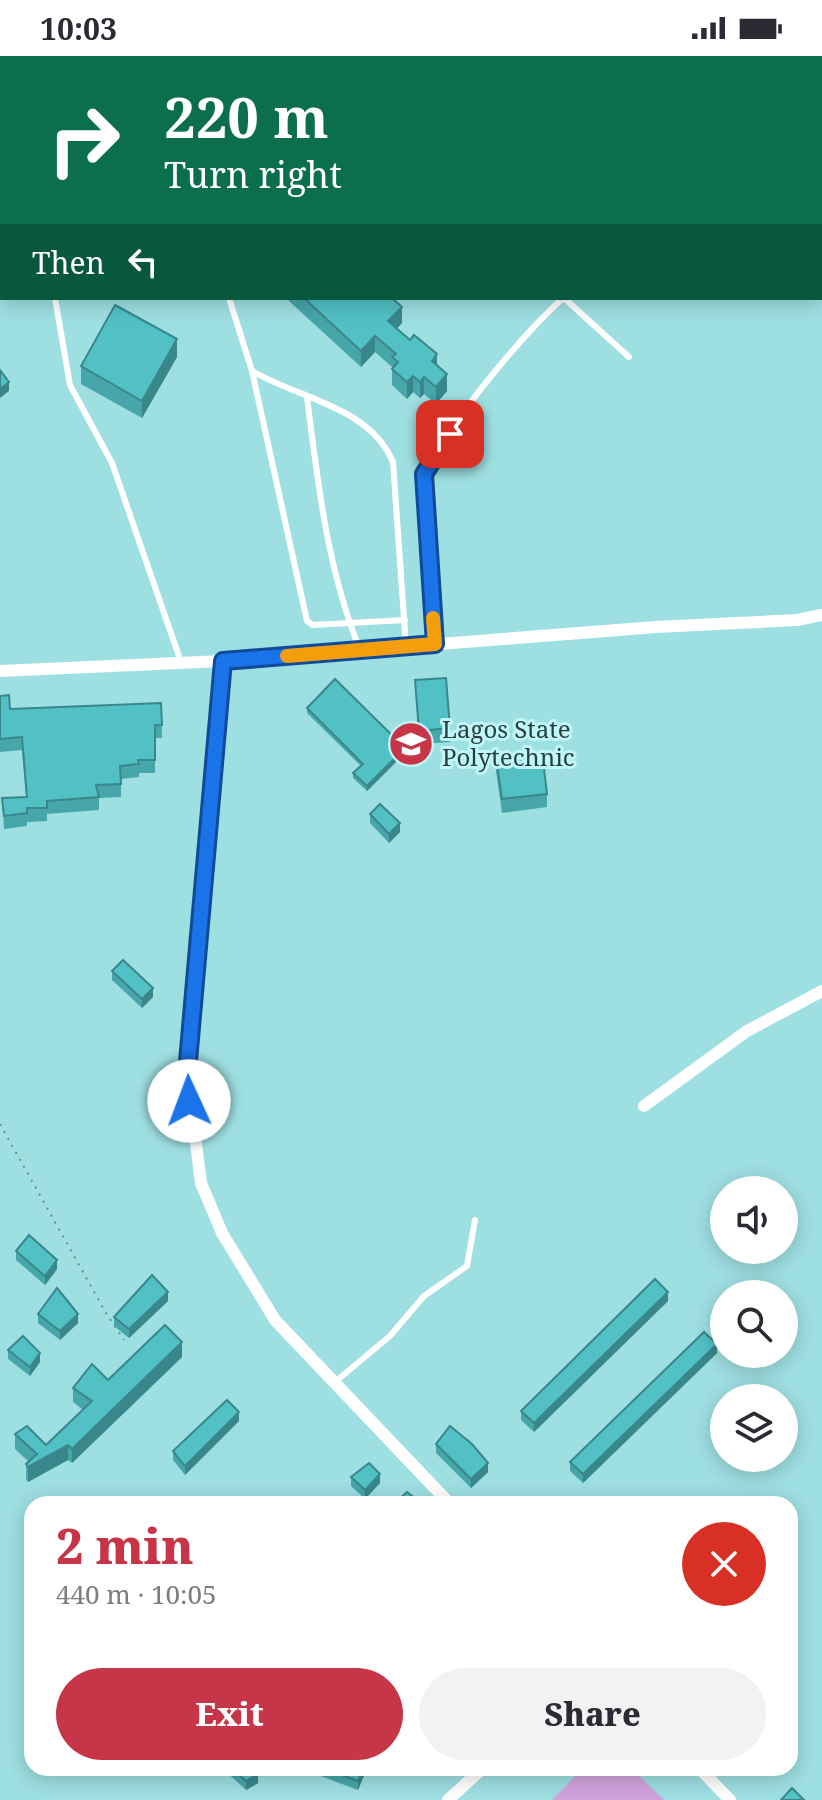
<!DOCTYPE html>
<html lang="en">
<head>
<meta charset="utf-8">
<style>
	body { margin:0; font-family:"Noto Serif",serif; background:#f2f2f3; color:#2b2b33; height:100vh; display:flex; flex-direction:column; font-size:30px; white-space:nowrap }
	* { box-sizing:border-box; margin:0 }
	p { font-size:26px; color:#7c7c81 }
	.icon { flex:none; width:44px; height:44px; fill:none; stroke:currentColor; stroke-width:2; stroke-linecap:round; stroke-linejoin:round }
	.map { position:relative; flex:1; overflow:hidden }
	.side { position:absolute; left:24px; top:1440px; width:774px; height:280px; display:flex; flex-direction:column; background:#fff; border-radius:24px; box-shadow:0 4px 20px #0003 }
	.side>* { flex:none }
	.guide { position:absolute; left:0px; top:0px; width:822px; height:244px; box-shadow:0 4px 20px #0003; background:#0b6e4f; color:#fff; overflow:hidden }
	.buttons { position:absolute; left:710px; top:1120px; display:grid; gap:16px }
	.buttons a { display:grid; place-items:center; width:88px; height:88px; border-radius:50%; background:#fff; box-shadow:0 4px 20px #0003; font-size:40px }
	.pin { position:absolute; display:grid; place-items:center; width:68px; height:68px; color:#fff; margin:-34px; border-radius:16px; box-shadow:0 4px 12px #0006 }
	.me { position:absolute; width:88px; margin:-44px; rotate:358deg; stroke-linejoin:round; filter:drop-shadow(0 0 6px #0008) }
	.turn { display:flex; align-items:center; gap:28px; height:168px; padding:0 32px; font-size:36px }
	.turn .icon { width:104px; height:104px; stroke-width:2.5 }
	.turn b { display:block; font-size:56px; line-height:68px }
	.then { display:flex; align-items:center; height:76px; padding:0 32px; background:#0003; gap:16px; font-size:30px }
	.round { display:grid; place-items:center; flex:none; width:84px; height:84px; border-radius:42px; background:#f2f2f3 }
	.headline { display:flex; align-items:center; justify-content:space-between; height:136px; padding:0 32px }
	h1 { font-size:48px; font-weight:800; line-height:60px; color:#c63648 }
	.button { display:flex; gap:16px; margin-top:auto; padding:16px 32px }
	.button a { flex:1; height:92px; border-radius:48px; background:#c63648; color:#fff; font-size:32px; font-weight:800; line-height:92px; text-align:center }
	.button a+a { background:#f2f2f3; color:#2b2b33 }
	.status { display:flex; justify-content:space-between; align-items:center; height:56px; padding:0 40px; background:#fff; direction:ltr }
	.status svg { height:22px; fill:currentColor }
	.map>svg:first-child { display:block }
</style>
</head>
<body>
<div class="status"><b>10:03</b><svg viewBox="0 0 49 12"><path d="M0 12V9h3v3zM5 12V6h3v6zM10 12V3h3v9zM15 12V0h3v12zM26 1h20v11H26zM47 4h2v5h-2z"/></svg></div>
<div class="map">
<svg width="822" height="1744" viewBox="0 0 822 1744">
	<rect width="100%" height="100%" fill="#b3eaec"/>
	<path fill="#9edfe2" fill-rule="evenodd" d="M0,0H822V1744H0ZM2,2H820V242H2ZM724,1134H784V1194H724ZM724,1238H784V1298H724ZM724,1342H784V1402H724ZM32,1448H790V1712H32Z"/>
	<polygon fill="#d1a3de" points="583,1712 631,1712 664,1744 552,1744"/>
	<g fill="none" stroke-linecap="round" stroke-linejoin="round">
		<polyline stroke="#688d8f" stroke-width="2" stroke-dasharray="2 6" stroke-linecap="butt" points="0,1068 106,1257 124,1284"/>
		<g stroke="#fff" stroke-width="6">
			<polyline points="27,0 27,2"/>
			<polyline points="107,0 109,2"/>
			<polyline points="665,0 666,2"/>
			<polyline points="773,0 774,2"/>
			<polyline points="489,2 492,0"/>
			<polyline points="0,6 2,4"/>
			<polyline points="0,43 2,44"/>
			<polyline points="820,66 822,69"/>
			<polyline points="820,79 822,79"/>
			<polyline points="55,242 70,329 112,407 181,606"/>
			<path d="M229,242L252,315C300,343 370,351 393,406L406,591"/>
			<polyline points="564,242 629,301"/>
			<polyline points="252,315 307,565 313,569 405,564"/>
			<path d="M307,341C318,428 327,512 360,594"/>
			<path d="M435,588L424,418C452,364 518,283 563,242"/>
			<polyline points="335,1326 390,1280 424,1240 467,1210 475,1164"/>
		</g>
		<g stroke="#fff" stroke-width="12">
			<polyline points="223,605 187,1017 201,1127 222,1177 275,1264 450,1448"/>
			<polyline points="0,615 223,605 656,571 797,564 822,559"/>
			<polyline points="644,1050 747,975 822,935"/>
			<polyline points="699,1712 730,1744"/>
			<polyline points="448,1744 483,1712"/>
		</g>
	</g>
	<g fill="#46a6aa">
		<polygon points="289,242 392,242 402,267 397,272 437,310 447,335 436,348 424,338 420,342 413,336 407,343 392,329 392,311 375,296 361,311 289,245"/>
		<polygon points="177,301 142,362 81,328 81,310"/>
		<polygon points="415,624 450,672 450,686 419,688"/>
		<polygon points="0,640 10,653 161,647 162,682 155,682 155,717 139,717 139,721 121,723 121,741 99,742 99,754 47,758 47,765 27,766 27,770 4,773 2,742 26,741 22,694 0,696"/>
		<polygon points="307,652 405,697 367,735 353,722 353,717 361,710 307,657"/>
		<polygon points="496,702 547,738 547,751 502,757 496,715"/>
		<polygon points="370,758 400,776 389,787 370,767"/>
		<polygon points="112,915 153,941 142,952 112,924"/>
		<polygon points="16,1195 57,1213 45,1229 16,1204"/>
		<polygon points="168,1245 129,1282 114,1270 114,1261"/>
		<polygon points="668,1245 534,1376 521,1364 521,1355"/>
		<polygon points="38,1258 78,1267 60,1284 38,1267"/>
		<polygon points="8,1294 40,1306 30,1320 8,1303"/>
		<polygon points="717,1297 583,1427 570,1415 570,1406"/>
		<polygon points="182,1301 72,1407 68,1404 28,1426 26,1423 26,1408 29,1406 15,1393 15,1378 46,1389 83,1354 73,1346 73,1332 108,1324"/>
		<polygon points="239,1365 185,1419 173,1404 173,1395"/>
		<polygon points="436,1388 488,1416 471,1432 436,1397"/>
		<polygon points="351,1421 380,1427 365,1443 351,1430"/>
		<polygon points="222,1712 252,1712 258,1727 246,1734"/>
		<polygon points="310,1712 365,1712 365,1717 358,1734 310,1716"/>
	</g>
	<g fill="#39878b">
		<polygon points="804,0 816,0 814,2 804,2"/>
		<polygon points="402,251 402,267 388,282 388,265"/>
		<polygon points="375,280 375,296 361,311 361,295"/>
		<polygon points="177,283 177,301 142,362 142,345"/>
		<polygon points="437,298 437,315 432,305"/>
		<polygon points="447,318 447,335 436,348 436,331"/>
		<polygon points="413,320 413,336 407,343 407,326"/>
		<polygon points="424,321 424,338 420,342 420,326"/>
		<polygon points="9,326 9,335 0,342 0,333"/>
		<polygon points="405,692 405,697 367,735 367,730"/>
		<polygon points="400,767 400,776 389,787 389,778"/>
		<polygon points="153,932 153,941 142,952 142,943"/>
		<polygon points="57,1204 57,1213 45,1229 45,1220"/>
		<polygon points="168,1236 168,1245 129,1282 129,1273"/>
		<polygon points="668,1236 668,1245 534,1376 534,1367"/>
		<polygon points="78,1258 78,1267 60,1284 60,1275"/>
		<polygon points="182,1286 182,1301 72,1407 72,1393"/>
		<polygon points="717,1288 717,1297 583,1427 583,1418"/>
		<polygon points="40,1297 40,1306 30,1320 30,1311"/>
		<polygon points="239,1356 239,1365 185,1419 185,1410"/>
		<polygon points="68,1389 68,1404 28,1426 28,1411"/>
		<polygon points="488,1407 488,1416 471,1432 471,1423"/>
		<polygon points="380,1418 380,1427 365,1443 365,1434"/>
		<polygon points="364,1712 365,1712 365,1717 358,1734 358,1725"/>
		<polygon points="258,1718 258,1727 246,1734 246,1725"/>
	</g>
	<g fill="#51c1c6" stroke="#39878b" stroke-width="2">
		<polygon points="304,242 392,242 402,251 388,265 410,284 414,279 437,298 432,305 447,318 436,331 424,321 420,326 413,320 407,326 392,313 398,306 392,301 396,298 375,280 361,295"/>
		<polygon points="115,249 177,283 142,345 81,310"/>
		<polygon points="0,314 9,326 0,333"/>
		<polygon points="446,622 450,672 419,675 415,624"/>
		<polygon points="335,623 405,692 367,730 353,717 363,708 307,652"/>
		<polygon points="9,639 10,653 161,647 162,669 155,669 155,704 138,704 139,708 120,710 121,728 96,729 99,741 47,745 47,752 27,752 27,757 4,760 2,742 27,741 22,681 0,683 0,640"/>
		<polygon points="542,696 547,738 502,743 496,702"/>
		<polygon points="380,748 400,767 389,778 370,758"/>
		<polygon points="123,904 153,932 142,943 112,915"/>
		<polygon points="29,1179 57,1204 45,1220 16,1195"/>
		<polygon points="152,1219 168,1236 129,1273 114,1261"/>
		<polygon points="655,1223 668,1236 534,1367 521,1355"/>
		<polygon points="57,1232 78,1258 60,1275 38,1258"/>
		<polygon points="165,1269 182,1286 72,1393 68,1389 28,1411 26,1408 37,1398 15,1378 27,1370 46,1389 92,1345 73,1332 92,1308 108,1324"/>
		<polygon points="704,1276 717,1288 583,1418 570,1406"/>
		<polygon points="23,1280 40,1297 30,1311 8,1294"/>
		<polygon points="227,1344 239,1356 185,1410 173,1395"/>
		<polygon points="450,1370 472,1388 488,1407 471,1423 436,1388"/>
		<polygon points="369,1407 380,1418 365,1434 351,1421"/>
		<polygon points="407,1436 422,1448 394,1448"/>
		<polygon points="232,1712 252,1712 258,1718 246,1725"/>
		<polygon points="323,1712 364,1712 358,1725"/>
		<polygon points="792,1732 804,1744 781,1744"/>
	</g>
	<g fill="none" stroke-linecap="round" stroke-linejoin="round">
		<g stroke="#114b97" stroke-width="20">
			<polyline id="route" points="189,1045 187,1017 223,605 435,588 424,418 450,378"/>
		</g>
		<use href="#route" stroke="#1a73e8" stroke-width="14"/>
		<polyline stroke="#f59e0b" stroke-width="14" points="287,600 435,588 433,562"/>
	</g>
	<defs>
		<g id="university-disc" transform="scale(2.3)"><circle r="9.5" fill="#c63648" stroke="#c0f8f9"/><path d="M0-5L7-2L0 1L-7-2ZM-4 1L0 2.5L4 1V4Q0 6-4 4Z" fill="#fff"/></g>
	</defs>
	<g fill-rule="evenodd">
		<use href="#university-disc" x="411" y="688"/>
	</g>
	<g text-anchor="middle" stroke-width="6" stroke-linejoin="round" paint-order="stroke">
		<g font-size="24" fill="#283e3f" stroke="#c0f8f9" text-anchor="start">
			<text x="442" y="682">Lagos State<tspan x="442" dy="28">Polytechnic</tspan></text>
		</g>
	</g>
</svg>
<div class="buttons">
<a><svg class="icon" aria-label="sound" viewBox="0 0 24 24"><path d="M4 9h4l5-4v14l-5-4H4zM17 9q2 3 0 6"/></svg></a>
<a><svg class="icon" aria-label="search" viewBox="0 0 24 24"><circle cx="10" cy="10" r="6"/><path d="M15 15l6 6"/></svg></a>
<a><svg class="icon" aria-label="layers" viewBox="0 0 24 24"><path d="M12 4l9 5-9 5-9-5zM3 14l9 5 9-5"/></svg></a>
</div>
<div class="pin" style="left:450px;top:378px;background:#d93025"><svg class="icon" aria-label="arrive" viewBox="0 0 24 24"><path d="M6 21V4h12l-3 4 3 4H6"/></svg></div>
<svg class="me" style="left:189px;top:1045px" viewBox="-20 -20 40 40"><circle r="19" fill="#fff"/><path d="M0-13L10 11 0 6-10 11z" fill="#1a73e8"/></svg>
<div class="guide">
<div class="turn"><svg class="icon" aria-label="right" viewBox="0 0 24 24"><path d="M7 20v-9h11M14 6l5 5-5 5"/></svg><div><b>220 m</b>Turn right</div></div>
<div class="then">Then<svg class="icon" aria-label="left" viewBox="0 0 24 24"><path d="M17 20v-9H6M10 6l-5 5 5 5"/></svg></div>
</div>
<section class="side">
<div class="headline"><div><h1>2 min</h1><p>440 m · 10:05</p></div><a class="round" style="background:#d93025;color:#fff"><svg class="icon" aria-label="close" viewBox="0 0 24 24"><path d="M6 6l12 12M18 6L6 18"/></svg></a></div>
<div class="button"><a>Exit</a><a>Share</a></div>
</section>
</div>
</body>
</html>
